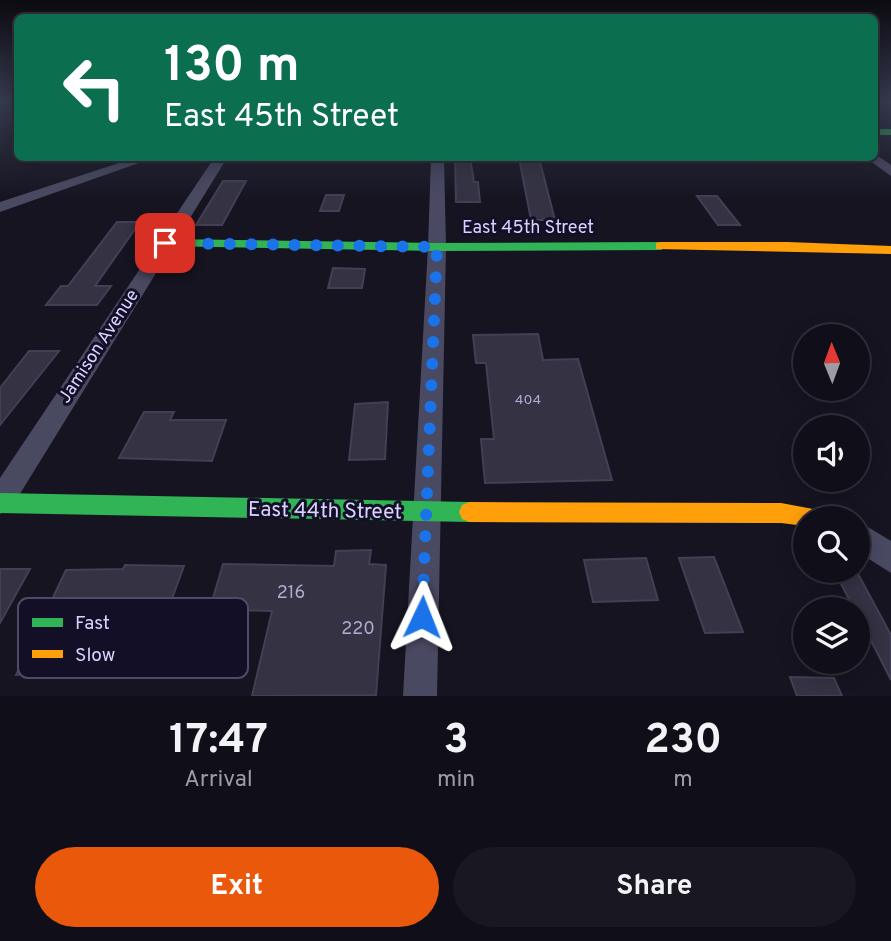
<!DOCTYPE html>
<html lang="en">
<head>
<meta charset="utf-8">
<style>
	body { margin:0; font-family:Overpass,sans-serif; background:#191822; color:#f1f3f6; height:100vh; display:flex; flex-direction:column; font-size:26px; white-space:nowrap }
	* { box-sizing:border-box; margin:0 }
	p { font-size:23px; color:#9c9ca2 }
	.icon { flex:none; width:38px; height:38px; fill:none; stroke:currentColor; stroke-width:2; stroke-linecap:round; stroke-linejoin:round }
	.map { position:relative; height:696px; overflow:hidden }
	.panel { display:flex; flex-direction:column; background:#100f19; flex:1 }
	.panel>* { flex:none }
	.banner { position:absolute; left:14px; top:14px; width:864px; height:147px; border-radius:10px; box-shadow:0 4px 18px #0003,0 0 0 2px #302f38; background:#0b6e4f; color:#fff; overflow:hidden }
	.needle { width:46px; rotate:359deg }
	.controls { position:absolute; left:793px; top:324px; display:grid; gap:14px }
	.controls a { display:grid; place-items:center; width:77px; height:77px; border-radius:50%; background:#100f19; box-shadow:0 4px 18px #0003,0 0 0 2px #302f38; font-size:35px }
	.pin { position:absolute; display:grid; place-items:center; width:60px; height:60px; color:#fff; margin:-30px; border-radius:14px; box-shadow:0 4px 10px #0006 }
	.me { position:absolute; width:77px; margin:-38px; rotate:2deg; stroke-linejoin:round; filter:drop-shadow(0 0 5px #0008) }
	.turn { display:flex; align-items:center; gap:24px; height:147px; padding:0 35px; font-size:32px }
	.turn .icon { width:91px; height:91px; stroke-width:2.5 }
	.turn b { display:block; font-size:49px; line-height:60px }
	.eta { display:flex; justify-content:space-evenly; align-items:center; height:119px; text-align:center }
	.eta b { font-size:42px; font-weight:700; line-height:49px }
	.button { display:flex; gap:14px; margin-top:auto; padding:14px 35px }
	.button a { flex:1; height:80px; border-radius:42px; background:#ea580c; color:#fff; font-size:28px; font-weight:700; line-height:80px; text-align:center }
	.button a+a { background:#191822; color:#f1f3f6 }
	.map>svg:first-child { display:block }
</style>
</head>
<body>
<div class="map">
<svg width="891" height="696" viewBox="0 0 891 696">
	<rect width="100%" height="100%" fill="#161421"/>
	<g fill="#343243" stroke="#433f54" stroke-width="2">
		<polygon points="455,158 470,158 474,182 478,182 480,202 456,202"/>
		<polygon points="519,158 539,158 555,220 531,220"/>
		<polygon points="223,181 246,181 222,225 196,225"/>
		<polygon points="326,195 344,195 339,211 320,211"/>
		<polygon points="697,196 717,196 740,225 718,225"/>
		<polygon points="117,222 140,222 95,286 111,286 97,305 46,305 61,286 68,286"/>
		<polygon points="333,268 365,269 362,288 328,288"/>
		<polygon points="538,334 543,360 578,359 612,480 485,483 481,439 494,439 486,363 476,363 473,335"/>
		<polygon points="29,351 59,351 0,425 0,388"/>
		<polygon points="388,402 385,459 349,460 355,404"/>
		<polygon points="144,412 174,412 170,420 226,420 212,461 119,458"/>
		<polygon points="371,550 369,564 386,565 376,695 252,696 272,611 231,610 213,676 190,676 223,564 334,566 336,551"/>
		<polygon points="714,557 743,632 705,633 679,558"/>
		<polygon points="646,558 658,600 593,602 584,560"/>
		<polygon points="125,565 184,566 167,612 145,612 135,639 78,639 63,673 16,675 66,570 123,569"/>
		<polygon points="0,569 30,569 0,623"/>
		<polygon points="834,570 856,570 891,635 891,680 858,615 858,609 854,609"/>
		<polygon points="790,677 834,678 842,696 797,696"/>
	</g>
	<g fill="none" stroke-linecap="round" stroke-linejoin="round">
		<g fill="#4a4962" fill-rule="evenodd">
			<polygon points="875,154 891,165 891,176 866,158 875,158"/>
			<polygon points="134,158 153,158 0,212 0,202"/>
			<polygon points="214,158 227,158 10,510 0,514 0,478"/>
			<polygon points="431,158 444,158 446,247 437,696 403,696 428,247"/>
			<polygon points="858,521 891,541 891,573 858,552"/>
		</g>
		<g fill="#30b455" fill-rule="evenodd">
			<polygon points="0,101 10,101 0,105"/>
			<rect x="875" y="129" width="16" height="6"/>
			<polygon points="165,239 437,243 661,242 667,246 661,250 437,251 161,246 161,240"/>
			<polygon points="0,493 469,502 476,505 479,512 476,519 469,522 0,513"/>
		</g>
		<g fill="#ff9f0a" fill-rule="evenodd">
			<polygon points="661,242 788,242 891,246 891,254 656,249 656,243"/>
			<polygon points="469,502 781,503 824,511 827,518 805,518 805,526 781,523 469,522 462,519 459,512 462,505"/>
		</g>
	</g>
	<linearGradient id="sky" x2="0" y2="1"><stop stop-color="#0c0b12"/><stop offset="0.51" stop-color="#363a4e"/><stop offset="1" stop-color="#363a4e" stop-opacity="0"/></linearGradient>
	<rect width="891" height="198" fill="url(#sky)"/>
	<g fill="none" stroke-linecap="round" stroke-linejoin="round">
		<polyline stroke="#1a73e8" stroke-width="12" stroke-dasharray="0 21.6" points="165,243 437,247 422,617"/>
	</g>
	<g text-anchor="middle" stroke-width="6" stroke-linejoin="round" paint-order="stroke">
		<g font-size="14" fill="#b0acd0">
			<text x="528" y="404">404</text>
		</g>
		<g font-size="18" fill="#d9d4ff" stroke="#130f26">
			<text x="528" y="233">East 45th Street</text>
			<text transform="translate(98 346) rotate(-57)" y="6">Jamison Avenue</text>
		</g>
		<g font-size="18" fill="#b0acd0">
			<text x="291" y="598">216</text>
			<text x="358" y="634">220</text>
		</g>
		<g font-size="21" fill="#d9d4ff" stroke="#130f26">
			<text transform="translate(325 510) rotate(1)" y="7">East 44th Street</text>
		</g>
	</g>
	<rect x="18" y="598" width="230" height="80" rx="10" fill="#130f26" stroke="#4e4a67" stroke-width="2"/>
	<rect x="32" y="618" width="31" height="9" fill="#30b455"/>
	<rect x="32" y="650" width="31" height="8" fill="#ff9f0a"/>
	<g font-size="19" fill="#d9d4ff">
		<text x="75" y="629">Fast</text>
		<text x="75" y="661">Slow</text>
	</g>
</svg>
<div class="controls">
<a><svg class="needle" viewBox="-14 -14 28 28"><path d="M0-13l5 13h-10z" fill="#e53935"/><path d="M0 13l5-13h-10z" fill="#9c9ca2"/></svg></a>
<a><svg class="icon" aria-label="sound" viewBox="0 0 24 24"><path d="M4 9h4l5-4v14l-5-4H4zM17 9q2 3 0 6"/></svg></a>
<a><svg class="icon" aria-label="search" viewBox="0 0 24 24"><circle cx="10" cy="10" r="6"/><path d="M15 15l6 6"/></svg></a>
<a><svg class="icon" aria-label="layers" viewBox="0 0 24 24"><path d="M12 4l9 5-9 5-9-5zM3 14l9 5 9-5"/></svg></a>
</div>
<div class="pin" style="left:165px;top:243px;background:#d93025"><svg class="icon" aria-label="arrive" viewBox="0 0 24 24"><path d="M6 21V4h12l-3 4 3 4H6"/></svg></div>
<svg class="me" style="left:422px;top:617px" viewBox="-20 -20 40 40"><path d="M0-17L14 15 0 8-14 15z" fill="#1a73e8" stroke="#fff" stroke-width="4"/></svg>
<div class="banner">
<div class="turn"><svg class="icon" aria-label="left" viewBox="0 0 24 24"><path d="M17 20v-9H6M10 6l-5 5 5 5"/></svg><div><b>130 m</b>East 45th Street</div></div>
</div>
</div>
<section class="panel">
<div class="eta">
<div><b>17:47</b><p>Arrival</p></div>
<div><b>3</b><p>min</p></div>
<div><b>230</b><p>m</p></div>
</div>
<div class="button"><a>Exit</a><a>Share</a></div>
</section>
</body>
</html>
